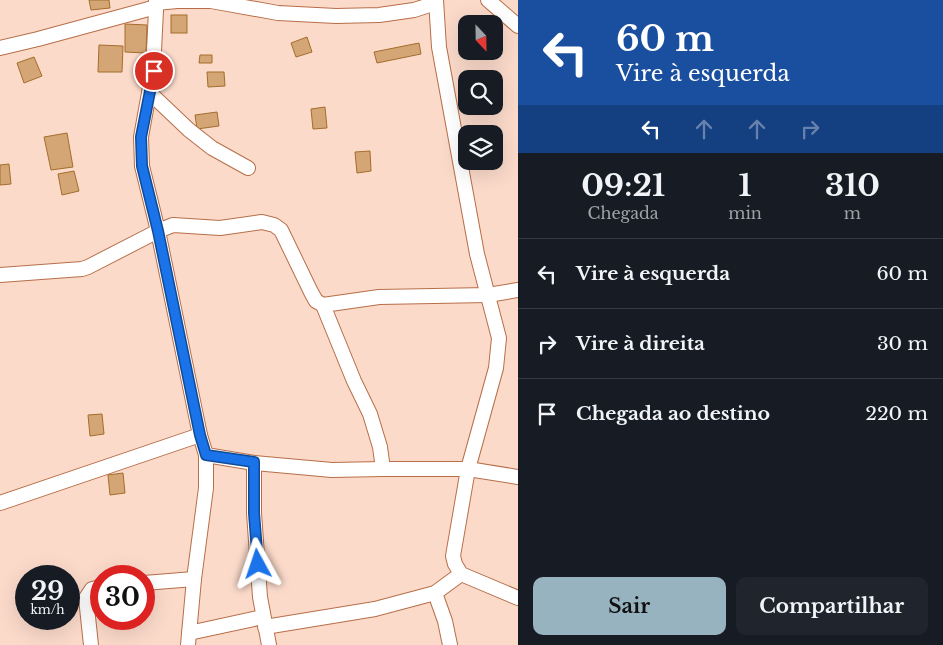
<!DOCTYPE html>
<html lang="pt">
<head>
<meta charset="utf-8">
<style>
	body { margin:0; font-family:"Libre Baskerville",serif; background:#20242c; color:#f1f3f6; height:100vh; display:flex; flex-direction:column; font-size:19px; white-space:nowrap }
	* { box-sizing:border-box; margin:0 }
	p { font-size:16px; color:#9ea1a6 }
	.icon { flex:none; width:28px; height:28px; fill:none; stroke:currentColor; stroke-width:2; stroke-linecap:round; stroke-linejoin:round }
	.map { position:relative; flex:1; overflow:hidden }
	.panel { display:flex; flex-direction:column; background:#171b24; width:425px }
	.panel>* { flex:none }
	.guide { background:#1a4fa0; color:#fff; overflow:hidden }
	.needle { width:32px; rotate:158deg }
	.tools { position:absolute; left:458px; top:15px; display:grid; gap:10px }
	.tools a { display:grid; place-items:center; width:45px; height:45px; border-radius:10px; background:#171b24; box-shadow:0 5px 20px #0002; font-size:25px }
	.speed { position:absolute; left:15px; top:565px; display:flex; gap:10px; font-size:25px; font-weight:700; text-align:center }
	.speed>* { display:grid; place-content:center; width:65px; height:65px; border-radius:50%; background:#171b24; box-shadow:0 5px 20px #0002; line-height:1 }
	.speed small { font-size:12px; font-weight:400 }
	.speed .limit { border:8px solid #d22; background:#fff; color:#111 }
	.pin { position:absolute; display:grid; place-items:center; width:42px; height:42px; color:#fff; margin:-21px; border:2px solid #fff; border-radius:50%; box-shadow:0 1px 5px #0007 }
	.me { position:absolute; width:55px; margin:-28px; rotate:355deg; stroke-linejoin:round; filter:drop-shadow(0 0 4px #0008) }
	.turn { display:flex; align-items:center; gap:18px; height:105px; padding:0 15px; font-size:22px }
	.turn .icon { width:65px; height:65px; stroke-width:2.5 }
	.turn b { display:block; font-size:35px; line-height:42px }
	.lanes { display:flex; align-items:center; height:48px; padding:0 15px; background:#0003; justify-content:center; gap:25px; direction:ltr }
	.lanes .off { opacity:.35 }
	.eta { display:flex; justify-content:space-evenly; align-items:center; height:85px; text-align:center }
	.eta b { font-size:30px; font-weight:700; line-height:35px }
	.button { display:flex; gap:10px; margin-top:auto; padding:10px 15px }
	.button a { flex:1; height:58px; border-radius:10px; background:#97b3bf; color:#111; font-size:20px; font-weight:700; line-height:58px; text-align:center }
	.button a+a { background:#20242c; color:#f1f3f6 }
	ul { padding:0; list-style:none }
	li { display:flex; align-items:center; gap:15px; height:70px; padding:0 15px; border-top:1px solid #363941 }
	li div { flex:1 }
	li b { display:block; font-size:19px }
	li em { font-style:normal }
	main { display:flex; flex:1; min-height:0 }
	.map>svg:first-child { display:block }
</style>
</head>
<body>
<main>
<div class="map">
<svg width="518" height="645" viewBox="0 0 518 645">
	<rect width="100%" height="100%" fill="#fbdaca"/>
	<g fill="#d4a675" stroke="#a46d2b">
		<polygon points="89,0 109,0 110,8 91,10"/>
		<rect x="171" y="15" width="16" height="18"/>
		<polygon points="125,24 147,25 146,53 125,52"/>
		<polygon points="307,37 312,52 296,57 291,43"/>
		<polygon points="419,43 421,54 377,63 374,52"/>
		<polygon points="99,45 123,46 122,72 98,72"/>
		<polygon points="200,55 212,55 212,63 199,63"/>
		<polygon points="34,57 42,76 24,83 17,63"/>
		<polygon points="207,72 224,72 225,86 208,87"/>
		<polygon points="325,107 327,128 313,129 311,109"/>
		<polygon points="217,112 219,126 197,129 195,115"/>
		<polygon points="67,133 73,167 51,170 44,137"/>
		<polygon points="370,151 371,171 357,173 355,152"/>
		<polygon points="9,164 11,184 0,185 0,165"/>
		<polygon points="74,171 79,191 62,195 58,174"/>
		<polygon points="102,414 104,434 90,436 88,415"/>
		<polygon points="123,473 125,493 110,495 108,475"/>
	</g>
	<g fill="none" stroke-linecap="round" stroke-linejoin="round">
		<g stroke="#b76e48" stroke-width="16">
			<g id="minor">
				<polyline points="156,0 156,10 153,71 141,137 142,166 158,231 200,435 206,455 206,488 194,579 188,645"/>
				<polyline points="436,0 439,47 477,254 499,338 496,368 468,469 453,556 455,564 461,574 518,598"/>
				<polyline points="488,0 518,26"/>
				<polyline points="156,3 177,1 211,1 278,13 336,16 379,15 414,10 436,3"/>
				<polyline points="0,48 38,39 156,7"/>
				<polyline points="149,92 189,130 212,148 248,168"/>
				<polyline points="0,275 82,269 88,267 158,231 173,225 220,228 262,222 274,225 281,230 311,292 316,301 323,305 354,381 370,414 380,447 383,469"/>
				<polyline points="323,305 379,297 488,295 518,290"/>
				<polyline points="206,455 254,463 332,470 383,469 468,469 518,477"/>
				<polyline points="254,463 254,513 260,597 269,645"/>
				<polyline points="0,503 200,435"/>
				<polyline points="144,583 194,579"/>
				<polyline points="435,593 445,621 450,645"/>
				<polyline points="265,627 375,609 435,593 461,574"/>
				<polyline points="189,633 263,617"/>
				<polyline points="91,645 86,598 92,589 101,587"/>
			</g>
		</g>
		<use href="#minor" stroke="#fff" stroke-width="14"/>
	</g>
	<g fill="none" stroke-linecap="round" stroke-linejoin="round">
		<g stroke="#114b97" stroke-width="12">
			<polyline id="route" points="154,71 141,137 142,166 158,231 200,435 206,455 254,462 254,513 258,564"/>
		</g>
		<use href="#route" stroke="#1a73e8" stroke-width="9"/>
	</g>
</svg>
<div class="tools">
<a><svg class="needle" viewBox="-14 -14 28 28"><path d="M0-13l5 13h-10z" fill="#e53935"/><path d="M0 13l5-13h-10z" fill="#9ea1a6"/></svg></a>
<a><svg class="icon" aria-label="search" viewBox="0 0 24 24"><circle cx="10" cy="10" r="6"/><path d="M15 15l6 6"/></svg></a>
<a><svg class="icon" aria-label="layers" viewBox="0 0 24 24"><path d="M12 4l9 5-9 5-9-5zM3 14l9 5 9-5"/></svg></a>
</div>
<div class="speed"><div>29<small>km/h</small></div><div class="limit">30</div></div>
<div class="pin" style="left:154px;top:71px;background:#d93025"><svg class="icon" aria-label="arrive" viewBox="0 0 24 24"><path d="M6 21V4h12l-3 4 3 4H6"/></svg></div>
<svg class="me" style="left:258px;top:564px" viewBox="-20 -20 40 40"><path d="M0-17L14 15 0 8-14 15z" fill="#1a73e8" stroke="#fff" stroke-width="4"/></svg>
</div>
<section class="panel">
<div class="guide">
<div class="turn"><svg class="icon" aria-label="left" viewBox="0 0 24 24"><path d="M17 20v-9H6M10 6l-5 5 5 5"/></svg><div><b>60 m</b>Vire à esquerda</div></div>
<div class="lanes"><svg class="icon" aria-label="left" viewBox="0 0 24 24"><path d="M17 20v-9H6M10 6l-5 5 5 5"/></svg><svg class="icon off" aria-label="ahead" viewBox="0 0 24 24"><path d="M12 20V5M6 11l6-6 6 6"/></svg><svg class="icon off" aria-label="ahead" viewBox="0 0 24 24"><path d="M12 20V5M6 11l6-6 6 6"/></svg><svg class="icon off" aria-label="right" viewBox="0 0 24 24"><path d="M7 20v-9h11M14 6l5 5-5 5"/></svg></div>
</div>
<div class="eta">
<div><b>09:21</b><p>Chegada</p></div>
<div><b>1</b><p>min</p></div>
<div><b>310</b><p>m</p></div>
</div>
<ul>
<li><svg class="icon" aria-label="left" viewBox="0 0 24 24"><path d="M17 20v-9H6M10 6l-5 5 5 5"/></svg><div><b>Vire à esquerda</b></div><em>60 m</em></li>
<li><svg class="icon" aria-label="right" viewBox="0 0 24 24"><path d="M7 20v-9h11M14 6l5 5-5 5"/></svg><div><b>Vire à direita</b></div><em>30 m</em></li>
<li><svg class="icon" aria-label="arrive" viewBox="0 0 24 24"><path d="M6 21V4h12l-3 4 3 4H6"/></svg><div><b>Chegada ao destino</b></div><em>220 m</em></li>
</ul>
<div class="button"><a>Sair</a><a>Compartilhar</a></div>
</section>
</main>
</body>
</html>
